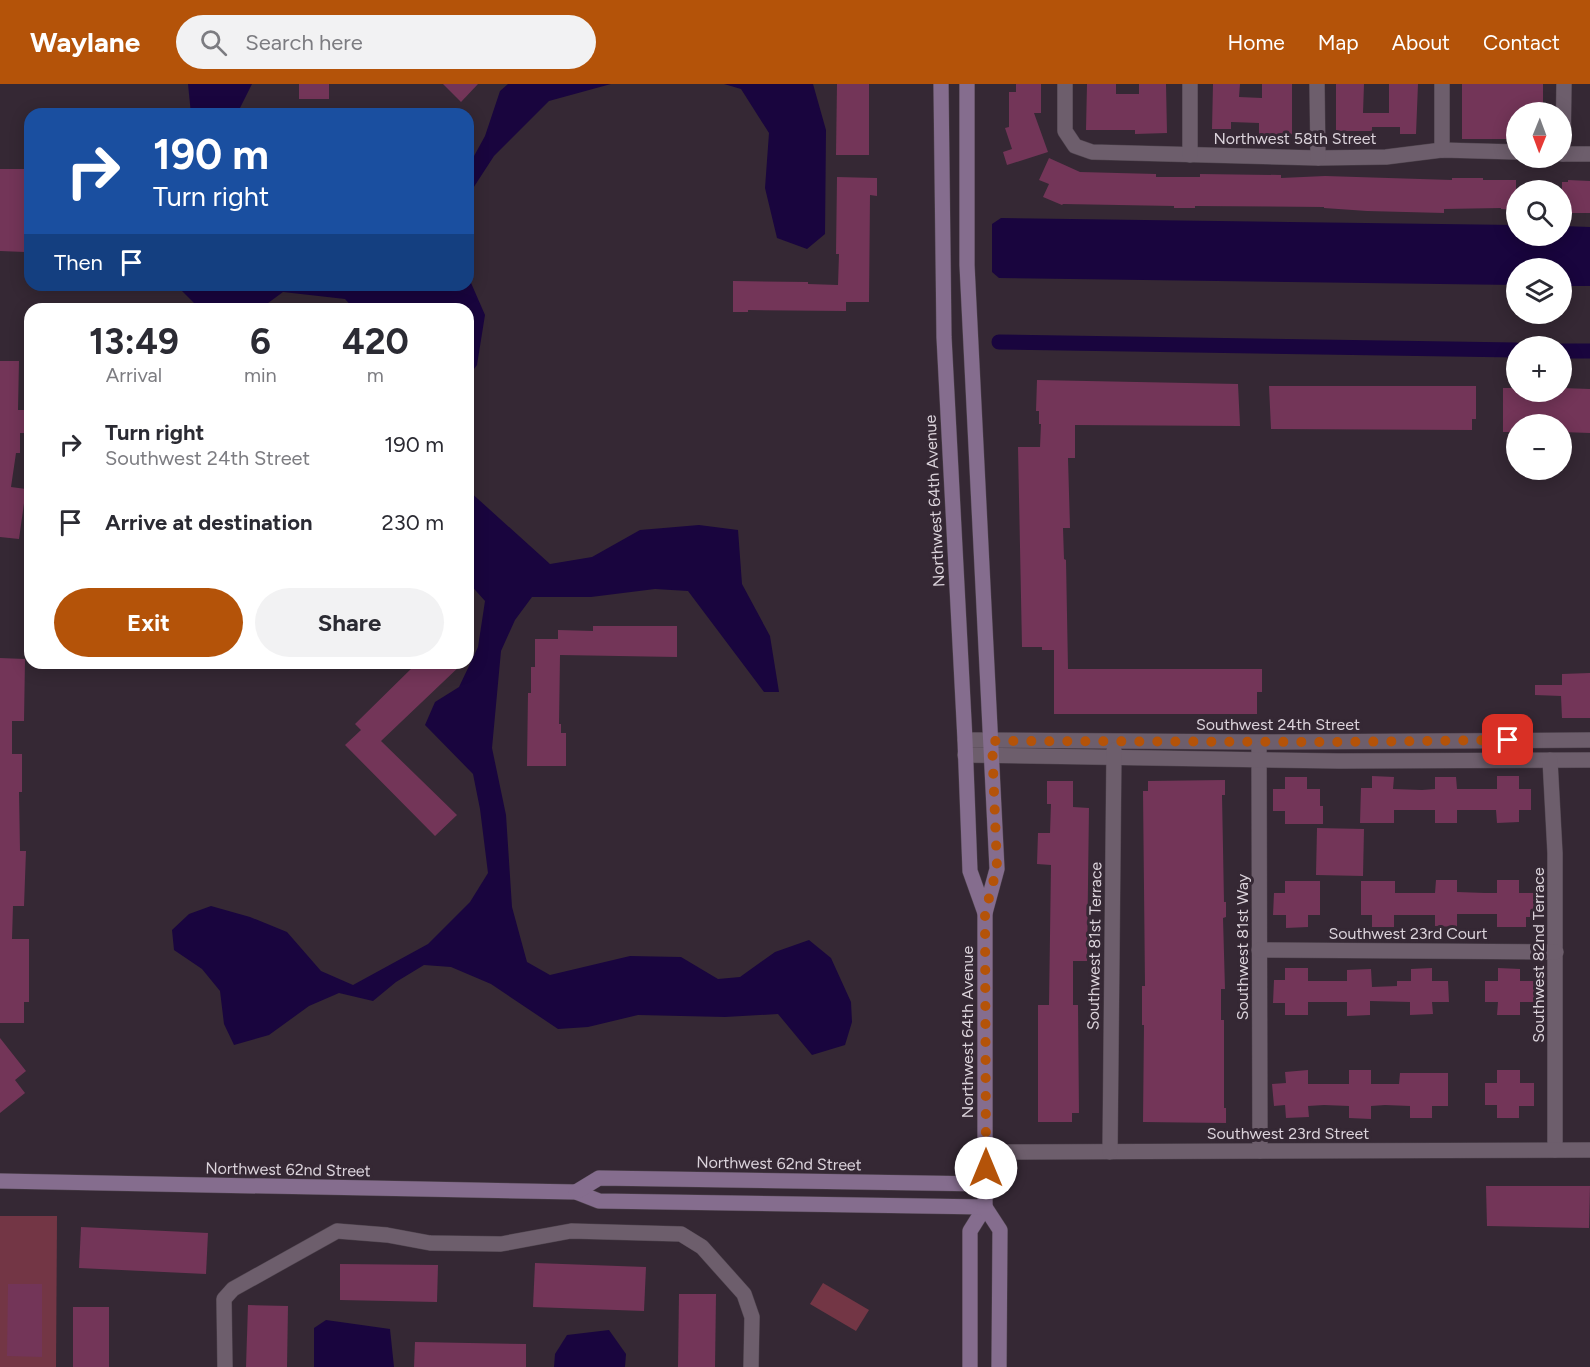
<!DOCTYPE html>
<html lang="en">
<head>
<meta charset="utf-8">
<style>
	body { margin:0; font-family:Figtree,sans-serif; background:#f2f2f3; color:#2b2b33; height:100vh; display:flex; flex-direction:column; font-size:22px; white-space:nowrap }
	* { box-sizing:border-box; margin:0 }
	p { font-size:20px; color:#7c7c81 }
	.icon { flex:none; width:33px; height:33px; fill:none; stroke:currentColor; stroke-width:2; stroke-linecap:round; stroke-linejoin:round }
	.map { position:relative; flex:1; overflow:hidden }
	.sheet { position:absolute; left:24px; top:219px; width:450px; height:366px; display:flex; flex-direction:column; background:#fff; border-radius:18px; box-shadow:0 3px 15px #0003 }
	.sheet>* { flex:none }
	.hud { position:absolute; left:24px; top:24px; width:450px; height:183px; border-radius:18px; box-shadow:0 3px 15px #0003; background:#1a4fa0; color:#fff; overflow:hidden }
	.needle { width:39px; rotate:181deg }
	.fabs { position:absolute; left:1506px; top:18px; display:grid; gap:12px }
	.fabs a { display:grid; place-items:center; width:66px; height:66px; border-radius:50%; background:#fff; box-shadow:0 3px 15px #0003; font-size:30px }
	.pin { position:absolute; display:grid; place-items:center; width:51px; height:51px; color:#fff; margin:-26px; border-radius:12px; box-shadow:0 3px 9px #0006 }
	.me { position:absolute; width:66px; margin:-33px; rotate:0deg; stroke-linejoin:round; filter:drop-shadow(0 0 4px #0008) }
	.turn { display:flex; align-items:center; gap:21px; height:126px; padding:0 30px; font-size:27px }
	.turn .icon { width:78px; height:78px; stroke-width:2.5 }
	.turn b { display:block; font-size:42px; line-height:51px }
	.then { display:flex; align-items:center; height:57px; padding:0 30px; background:#0003; gap:12px; font-size:22px }
	.eta { display:flex; justify-content:space-evenly; align-items:center; height:102px; text-align:center }
	.eta b { font-size:36px; font-weight:700; line-height:42px }
	.primary-button { display:flex; gap:12px; margin-top:auto; padding:12px 30px }
	.primary-button a { flex:1; height:69px; border-radius:36px; background:#b45309; color:#fff; font-size:24px; font-weight:700; line-height:69px; text-align:center }
	.primary-button a+a { background:#f2f2f3; color:#2b2b33 }
	ul { padding:0; list-style:none }
	li { display:flex; align-items:center; gap:18px; height:78px; padding:0 30px }
	li div { flex:1 }
	li b { display:block; font-size:22px }
	li em { font-style:normal }
	header { display:flex; align-items:center; gap:36px; box-sizing:border-box; height:84px; padding:0 30px; background:#b45309; color:#fff }
	header strong { font-size:28px }
	nav { display:flex; gap:33px; margin-inline-start:auto; font-size:21px }
	.search { width:420px; height:54px; background:#f2f2f3; display:flex; align-items:center; gap:15px; box-sizing:border-box; padding:0 21px; border-radius:33px; color:#7c7c81; font-size:22px }
	.map>svg:first-child { display:block }
</style>
</head>
<body>
<header>
<strong>Waylane</strong>
<div class="search"><svg class="icon" aria-label="search" viewBox="0 0 24 24"><circle cx="10" cy="10" r="6"/><path d="M15 15l6 6"/></svg>Search here</div>
<nav><a>Home</a><a>Map</a><a>About</a><a>Contact</a></nav>
</header>
<div class="map">
<svg width="1590" height="1283" viewBox="0 0 1590 1283">
	<rect width="100%" height="100%" fill="#352834"/>
	<g fill="#733645">
		<polygon points="0,1132 57,1132 56,1283 0,1283"/>
		<polygon points="823,1199 869,1226 856,1247 810,1220"/>
	</g>
	<g fill="#19053e">
		<polygon points="188,0 252,0 237,30 191,30"/>
		<polygon points="508,0 611,0 549,17 494,72 468,112 468,83 485,52 500,7"/>
		<polygon points="724,0 813,0 826,46 825,150 807,165 777,154 765,104 769,49 741,5"/>
		<polygon points="1001,134 1516,141 1516,152 1562,152 1562,142 1590,143 1590,202 1562,202 1562,184 1516,184 1516,201 999,194 992,188 992,140"/>
		<polygon points="468,192 485,231 477,281 468,293 468,225 354,225 345,215 283,208 260,225 200,225 179,204 180,201 468,201"/>
		<polygon points="468,406 550,480 592,473 640,446 699,441 738,446 742,500 770,552 779,608 764,608 688,507 655,505 591,513 532,513 515,536 501,567 492,664 506,731 512,823 527,878 550,891 630,872 681,873 718,895 740,893 775,868 809,856 831,874 851,918 852,938 845,961 812,971 778,930 725,933 638,931 588,943 558,945 491,900 451,883 424,881 396,898 373,917 339,909 309,922 269,951 234,961 224,940 220,907 202,885 174,866 172,846 189,830 211,822 250,833 287,848 321,887 353,901 428,860 470,818 488,789 480,725 473,690 425,641 435,618 459,603 478,563 485,517 468,498"/>
		<polygon points="326,1236 390,1245 394,1283 314,1283 314,1244"/>
		<polygon points="609,1246 626,1270 625,1283 554,1283 555,1270 567,1251"/>
	</g>
	<g fill="none" stroke-linecap="round" stroke-linejoin="round">
		<g stroke="#19053e" stroke-width="15">
			<polyline points="999,258 1516,266"/>
			<polyline points="1562,267 1590,267"/>
		</g>
	</g>
	<g fill="#733558">
		<rect x="299" y="0" width="30" height="15"/>
		<polygon points="443,0 478,0 461,18"/>
		<polygon points="837,0 869,0 869,71 836,71"/>
		<polygon points="1016,0 1041,0 1041,29 1034,29 1048,68 1007,81 1003,68 1012,65 1005,44 1009,43 1009,8 1016,8"/>
		<polygon points="1087,0 1116,0 1116,10 1139,10 1139,0 1166,0 1167,49 1135,50 1135,46 1086,46"/>
		<polygon points="1213,0 1240,0 1239,13 1262,14 1262,0 1292,0 1292,52 1259,50 1259,39 1231,38 1231,45 1212,45"/>
		<polygon points="1336,0 1364,0 1363,29 1389,29 1389,0 1418,0 1416,50 1400,50 1400,43 1372,43 1372,47 1336,47"/>
		<polygon points="1462,0 1543,0 1543,28 1516,28 1516,55 1462,55"/>
		<polygon points="1049,74 1080,88 1156,90 1156,93 1200,93 1200,90 1281,91 1281,94 1325,92 1452,96 1452,94 1483,94 1483,96 1516,96 1516,126 1501,125 1501,124 1444,125 1444,129 1367,127 1324,124 1324,123 1195,122 1195,124 1174,124 1174,122 1063,120 1062,121 1043,113 1049,100 1039,96"/>
		<polygon points="0,85 27,85 25,168 0,167"/>
		<polygon points="837,93 877,94 877,112 870,111 869,218 846,218 846,227 748,226 748,228 733,228 733,197 808,198 808,200 838,201 839,170 836,170"/>
		<polygon points="1568,96 1590,97 1590,129 1562,129 1562,98 1568,98"/>
		<polygon points="0,277 19,277 18,326 24,326 24,349 20,349 20,369 16,369 11,403 26,405 19,455 0,453"/>
		<polygon points="1037,296 1238,300 1240,342 1075,341 1075,374 1068,374 1070,444 1063,444 1064,475 1066,476 1068,585 1262,585 1262,608 1257,608 1257,630 1054,630 1054,566 1042,566 1042,563 1022,563 1018,363 1040,363 1041,340 1039,340 1039,327 1036,327"/>
		<polygon points="1269,302 1476,302 1476,335 1472,335 1472,346 1271,345"/>
		<polygon points="1503,304 1516,304 1516,308 1562,308 1562,304 1590,305 1590,349 1562,348 1562,340 1516,340 1516,348 1503,348"/>
		<polygon points="593,542 677,542 677,573 560,571 559,640 561,640 561,649 566,649 566,682 527,682 528,609 531,609 531,583 535,583 535,555 558,555 558,546 593,547"/>
		<polygon points="0,574 25,575 24,637 12,637 12,670 22,670 22,708 19,708 20,767 26,767 24,822 13,822 12,855 29,855 29,918 24,918 24,939 0,939"/>
		<polygon points="417,579 463,579 381,657 457,731 435,752 345,661 361,646 355,640"/>
		<polygon points="1590,589 1590,634 1562,634 1561,612 1535,611 1535,601 1562,601 1562,590"/>
		<polygon points="1372,692 1394,693 1393,705 1422,706 1435,705 1435,693 1456,693 1457,705 1497,705 1497,692 1519,692 1519,705 1531,705 1531,726 1519,726 1519,738 1497,739 1496,726 1457,726 1457,739 1435,739 1435,726 1394,726 1394,739 1360,739 1361,704 1372,704"/>
		<polygon points="1285,693 1307,693 1307,705 1320,705 1320,722 1323,722 1323,740 1285,740 1285,727 1273,727 1273,705 1285,705"/>
		<polygon points="1225,696 1225,711 1222,711 1224,818 1226,818 1226,833 1223,834 1225,905 1221,905 1221,936 1224,936 1224,1024 1226,1024 1226,1039 1143,1038 1144,941 1142,941 1142,902 1145,902 1143,707 1148,707 1148,697"/>
		<polygon points="1047,697 1073,697 1073,723 1089,724 1087,877 1073,877 1073,921 1078,921 1079,1029 1072,1029 1072,1038 1038,1038 1038,921 1049,921 1051,781 1037,780 1038,749 1050,749 1051,720 1047,720"/>
		<polygon points="1317,744 1364,745 1363,792 1316,791"/>
		<polygon points="1436,796 1457,796 1457,808 1485,809 1497,809 1497,796 1519,796 1519,809 1535,809 1536,833 1526,833 1526,843 1497,843 1497,830 1457,830 1457,843 1435,842 1435,831 1394,831 1394,843 1372,843 1372,831 1361,831 1361,797 1395,797 1395,809 1435,809"/>
		<polygon points="1285,797 1320,797 1320,831 1308,831 1308,843 1286,844 1286,831 1273,831 1274,809 1285,809"/>
		<polygon points="1285,884 1308,884 1308,897 1347,897 1347,886 1371,885 1372,903 1397,902 1397,897 1411,897 1411,885 1432,884 1432,897 1448,897 1449,918 1432,918 1433,930 1410,931 1410,918 1370,917 1370,931 1347,932 1347,918 1308,918 1308,931 1285,931 1285,919 1273,919 1274,896 1285,896"/>
		<polygon points="1498,884 1520,885 1520,897 1535,897 1535,918 1520,918 1520,931 1497,931 1498,918 1485,918 1485,897 1498,897"/>
		<polygon points="0,954 26,987 15,996 25,1009 0,1029"/>
		<polygon points="1308,986 1308,1000 1349,1000 1349,986 1371,986 1371,1000 1399,1000 1400,989 1448,989 1448,1022 1432,1022 1432,1034 1410,1034 1410,1022 1385,1021 1371,1022 1371,1035 1349,1034 1349,1022 1324,1021 1308,1022 1309,1033 1286,1034 1285,1021 1274,1022 1272,1000 1286,999 1285,988"/>
		<polygon points="1497,986 1520,986 1520,999 1534,999 1534,1022 1519,1022 1519,1034 1497,1034 1497,1021 1485,1021 1485,999 1497,999"/>
		<polygon points="1486,1102 1590,1102 1589,1144 1487,1142"/>
		<polygon points="81,1143 208,1149 206,1190 79,1184"/>
		<polygon points="535,1179 646,1183 644,1227 533,1223"/>
		<polygon points="340,1180 438,1181 437,1218 340,1216"/>
		<polygon points="8,1200 42,1200 42,1273 7,1272"/>
		<polygon points="679,1210 716,1210 715,1283 678,1283"/>
		<polygon points="248,1221 288,1222 287,1283 246,1283"/>
		<rect x="73" y="1223" width="36" height="60"/>
		<polygon points="415,1258 526,1260 526,1283 414,1283"/>
	</g>
	<g fill="none" stroke-linecap="round" stroke-linejoin="round">
		<g stroke="#4e434d" stroke-width="16">
			<g id="street">
				<polyline points="1065,0 1065,47 1075,62 1092,68 1318,74 1386,73 1442,66 1516,68"/>
				<polyline points="1190,0 1190,71"/>
				<polyline points="1317,0 1318,74"/>
				<polyline points="1442,0 1442,66"/>
				<polyline points="1562,70 1590,70"/>
				<polyline points="1563,70 1564,0"/>
				<polyline points="965,656 1259,658 1590,656"/>
				<polyline points="1259,665 1260,1067"/>
				<polyline points="965,671 1339,677 1590,676"/>
				<polyline points="1550,676 1555,769 1555,1066"/>
				<polyline points="1259,866 1556,868"/>
				<polyline points="986,1068 1590,1066"/>
				<polyline points="1110,1068 1114,666"/>
				<polyline points="225,1283 224,1215 233,1205 337,1147 387,1151 430,1159 501,1160 571,1147 681,1150 702,1163 744,1210 752,1233 751,1283"/>
			</g>
		</g>
		<g stroke="#4e434d" stroke-width="16">
			<g id="secondary">
				<polyline points="941,0 944,253 965,656 970,787 985,829"/>
				<polyline points="967,0 967,181 997,785 985,829 985,1123 970,1147 970,1283"/>
				<polyline points="0,1097 576,1108 599,1117 985,1123"/>
				<polyline points="576,1108 599,1094 985,1100"/>
				<polyline points="985,1123 1000,1146 999,1283"/>
			</g>
		</g>
		<use href="#street" stroke="#6d5e6c" stroke-width="15"/>
		<use href="#secondary" stroke="#856d8e" stroke-width="15"/>
	</g>
	<g fill="none" stroke-linecap="round" stroke-linejoin="round">
		<polyline stroke="#b45309" stroke-width="10" stroke-dasharray="0 18" points="986,1084 985,829 997,784 992,657 1339,658 1508,656"/>
	</g>
	<g text-anchor="middle" stroke-width="6" stroke-linejoin="round" paint-order="stroke">
		<g font-size="16" fill="#dbd3db" stroke="#352834">
			<text x="1295" y="60">Northwest 58th Street</text>
			<text transform="translate(934 417) rotate(-93)" y="6">Northwest 64th Avenue</text>
			<text x="1278" y="646">Southwest 24th Street</text>
			<text x="1408" y="855">Southwest 23rd Court</text>
			<text transform="translate(1094 862) rotate(-89)" y="6">Southwest 81st Terrace</text>
			<text transform="translate(1242 863) rotate(-90)" y="6">Southwest 81st Way</text>
			<text transform="translate(1538 871) rotate(-90)" y="6">Southwest 82nd Terrace</text>
			<text transform="translate(967 948) rotate(-90)" y="6">Northwest 64th Avenue</text>
			<text x="1288" y="1055">Southwest 23rd Street</text>
			<text transform="translate(779 1079) rotate(1)" y="6">Northwest 62nd Street</text>
			<text transform="translate(288 1085) rotate(1)" y="6">Northwest 62nd Street</text>
		</g>
	</g>
</svg>
<div class="fabs">
<a><svg class="needle" viewBox="-14 -14 28 28"><path d="M0-13l5 13h-10z" fill="#e53935"/><path d="M0 13l5-13h-10z" fill="#7c7c81"/></svg></a>
<a><svg class="icon" aria-label="search" viewBox="0 0 24 24"><circle cx="10" cy="10" r="6"/><path d="M15 15l6 6"/></svg></a>
<a><svg class="icon" aria-label="layers" viewBox="0 0 24 24"><path d="M12 4l9 5-9 5-9-5zM3 14l9 5 9-5"/></svg></a>
<a>+</a>
<a>−</a>
</div>
<div class="pin" style="left:1508px;top:656px;background:#d93025"><svg class="icon" aria-label="arrive" viewBox="0 0 24 24"><path d="M6 21V4h12l-3 4 3 4H6"/></svg></div>
<svg class="me" style="left:986px;top:1084px" viewBox="-20 -20 40 40"><circle r="19" fill="#fff"/><path d="M0-13L10 11 0 6-10 11z" fill="#b45309"/></svg>
<div class="hud">
<div class="turn"><svg class="icon" aria-label="right" viewBox="0 0 24 24"><path d="M7 20v-9h11M14 6l5 5-5 5"/></svg><div><b>190 m</b>Turn right</div></div>
<div class="then">Then<svg class="icon" aria-label="arrive" viewBox="0 0 24 24"><path d="M6 21V4h12l-3 4 3 4H6"/></svg></div>
</div>
<section class="sheet">
<div class="eta">
<div><b>13:49</b><p>Arrival</p></div>
<div><b>6</b><p>min</p></div>
<div><b>420</b><p>m</p></div>
</div>
<ul>
<li><svg class="icon" aria-label="right" viewBox="0 0 24 24"><path d="M7 20v-9h11M14 6l5 5-5 5"/></svg><div><b>Turn right</b><p>Southwest 24th Street</p></div><em>190 m</em></li>
<li><svg class="icon" aria-label="arrive" viewBox="0 0 24 24"><path d="M6 21V4h12l-3 4 3 4H6"/></svg><div><b>Arrive at destination</b></div><em>230 m</em></li>
</ul>
<div class="primary-button"><a>Exit</a><a>Share</a></div>
</section>
</div>
</body>
</html>
